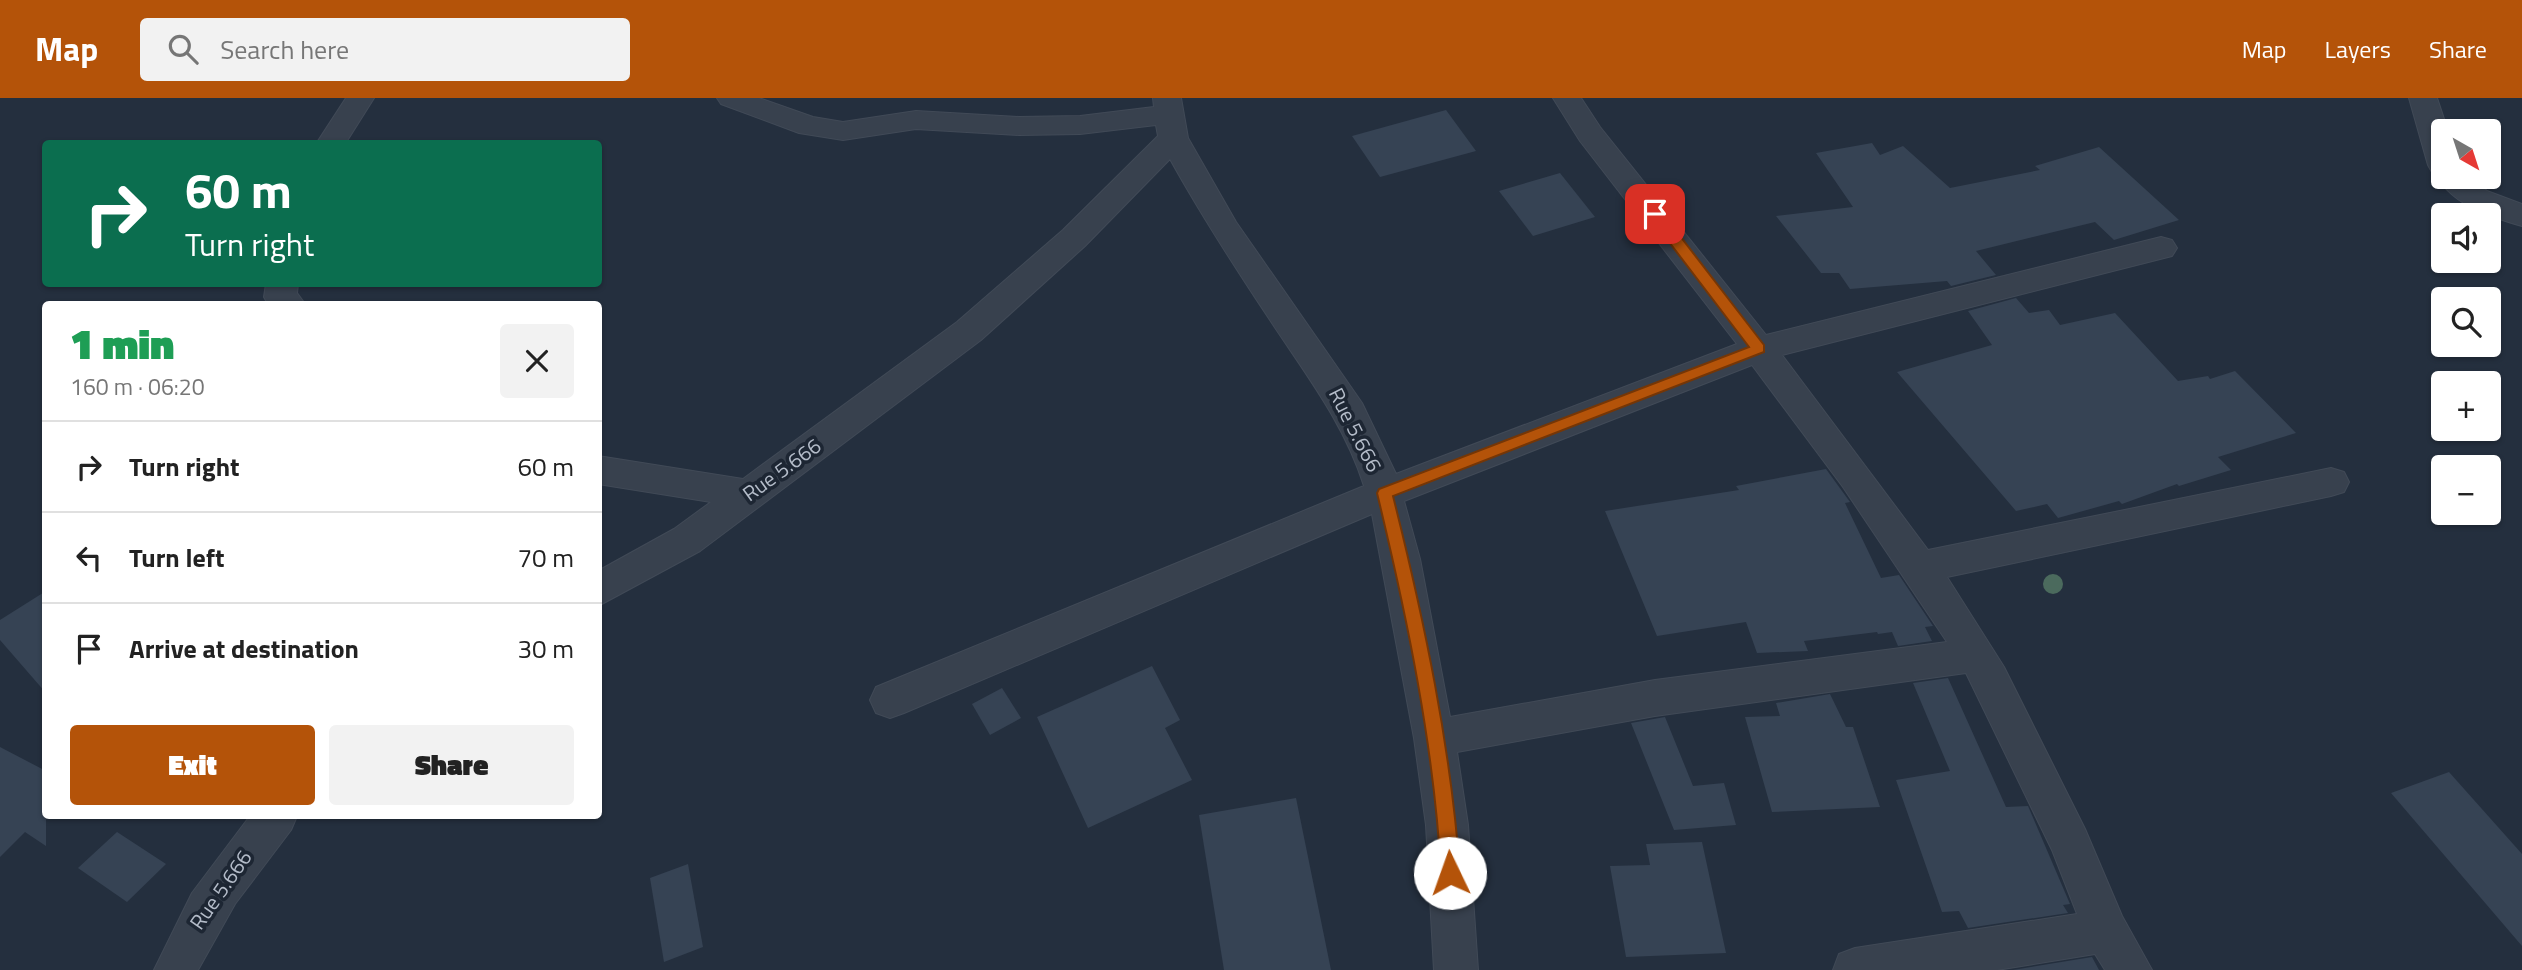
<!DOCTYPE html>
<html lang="en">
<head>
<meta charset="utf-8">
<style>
	body { margin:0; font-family:"Titillium Web",sans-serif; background:#f2f2f2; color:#222; height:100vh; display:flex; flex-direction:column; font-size:26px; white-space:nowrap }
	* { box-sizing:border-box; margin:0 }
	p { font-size:23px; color:#767676 }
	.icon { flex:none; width:38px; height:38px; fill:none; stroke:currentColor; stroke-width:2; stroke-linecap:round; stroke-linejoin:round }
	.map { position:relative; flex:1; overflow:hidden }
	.side { position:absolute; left:42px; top:203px; width:560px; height:518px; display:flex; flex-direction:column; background:#fff; border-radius:7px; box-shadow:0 2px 5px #0004 }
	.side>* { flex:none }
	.hud { position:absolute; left:42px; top:42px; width:560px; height:147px; border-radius:7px; box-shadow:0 2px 5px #0004; background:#0b6e4f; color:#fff; overflow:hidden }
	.needle { width:46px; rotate:141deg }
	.tools { position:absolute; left:2431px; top:21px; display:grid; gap:14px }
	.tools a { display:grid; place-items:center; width:70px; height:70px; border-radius:7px; background:#fff; box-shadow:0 2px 5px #0004; font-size:35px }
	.pin { position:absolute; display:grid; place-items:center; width:60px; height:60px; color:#fff; margin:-30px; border-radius:14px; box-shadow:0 4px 10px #0006 }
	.me { position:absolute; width:77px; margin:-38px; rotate:357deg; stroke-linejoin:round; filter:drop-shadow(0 0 5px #0008) }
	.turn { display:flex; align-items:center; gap:24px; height:147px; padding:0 28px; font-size:32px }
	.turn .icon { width:91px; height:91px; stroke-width:2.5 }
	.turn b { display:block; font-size:49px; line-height:60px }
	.round { display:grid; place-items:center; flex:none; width:74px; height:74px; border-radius:7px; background:#f2f2f2 }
	.summary { display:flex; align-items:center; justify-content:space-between; height:119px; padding:0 28px }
	h1 { font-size:42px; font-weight:800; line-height:52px; color:#1e9e55 }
	.primary-button { display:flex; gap:14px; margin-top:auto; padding:14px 28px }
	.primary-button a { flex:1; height:80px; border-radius:7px; background:#b45309; color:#fff; font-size:28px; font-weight:800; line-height:80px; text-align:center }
	.primary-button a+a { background:#f2f2f2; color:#222 }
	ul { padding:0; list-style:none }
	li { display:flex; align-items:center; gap:21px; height:91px; padding:0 28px; border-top:2px solid #e0e0e0 }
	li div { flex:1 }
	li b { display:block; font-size:26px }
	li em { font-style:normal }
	header { display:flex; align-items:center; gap:42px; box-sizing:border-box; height:98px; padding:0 35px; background:#b45309; color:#fff }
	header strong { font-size:33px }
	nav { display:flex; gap:38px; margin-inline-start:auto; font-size:24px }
	.search { width:490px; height:63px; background:#f2f2f2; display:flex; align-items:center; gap:18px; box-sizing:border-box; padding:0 24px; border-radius:7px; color:#767676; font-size:26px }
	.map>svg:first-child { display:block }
</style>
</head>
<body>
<header>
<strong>Map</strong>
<div class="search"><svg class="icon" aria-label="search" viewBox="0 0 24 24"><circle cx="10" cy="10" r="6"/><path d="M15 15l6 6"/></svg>Search here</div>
<nav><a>Map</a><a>Layers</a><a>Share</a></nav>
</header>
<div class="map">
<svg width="2522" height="872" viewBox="0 0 2522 872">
	<rect width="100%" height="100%" fill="#242f3e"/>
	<g fill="#364354">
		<polygon points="1446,12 1476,53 1380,79 1352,38"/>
		<polygon points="1872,45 1880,57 1903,48 1950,90 2040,72 2035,68 2099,49 2179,122 2114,142 2095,124 1976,153 1996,177 1951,188 1947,183 1850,191 1839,175 1821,175 1776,118 1853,109 1816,55"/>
		<polygon points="1560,75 1595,119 1533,138 1499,93"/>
		<polygon points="2016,200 2029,215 2049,212 2060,227 2115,215 2178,283 2208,278 2210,281 2235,273 2296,335 2218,359 2231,372 2179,388 2177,386 2122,406 2119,403 2058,420 2047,406 2016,413 1897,274 1992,247 1968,213"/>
		<polygon points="1826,371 1850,404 1845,405 1881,480 1899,477 1933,528 1925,529 1932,543 1898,548 1892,534 1878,536 1877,534 1804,543 1808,553 1757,555 1746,524 1657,538 1605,413 1739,392 1736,388"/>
		<polygon points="46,493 46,595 0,542 0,522"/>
		<polygon points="1152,568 1180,622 1165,630 1192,682 1088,730 1037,619"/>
		<polygon points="1948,580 2006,709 2028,708 2070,806 2063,807 2068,815 1968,830 1959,813 1942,814 1896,682 1950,673 1913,585"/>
		<polygon points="1002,590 1021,620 990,637 972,606"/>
		<polygon points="1830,596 1846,629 1853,629 1880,709 1772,714 1745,619 1780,618 1776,605"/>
		<polygon points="1665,619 1693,688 1724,685 1736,727 1674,732 1631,625"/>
		<polygon points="0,649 46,673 46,748 25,734 0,759"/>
		<polygon points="2449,674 2522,756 2522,848 2391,695"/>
		<polygon points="1296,700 1331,872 1224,872 1199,717"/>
		<polygon points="117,734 166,766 127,804 78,770"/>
		<polygon points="1702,744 1726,855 1626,859 1610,768 1650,767 1646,746"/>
		<polygon points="688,766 703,849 664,864 650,780"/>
		<polygon points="2092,859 2099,872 2013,872"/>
	</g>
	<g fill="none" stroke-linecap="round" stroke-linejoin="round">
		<g stroke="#414a57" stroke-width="2">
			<g id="minor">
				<polygon points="346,0 374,0 345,46 316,46"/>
				<path d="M717,0H759L813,19L843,24L916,13L1019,19L1080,18L1154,9L1153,0H1181L1188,40L1236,124L1362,305L1396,376L1737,246L1580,43L1553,0H1581L1600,29L1766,237L2161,139L2172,142L2177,150L2172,158L1782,257L1928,452L2331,370L2344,374L2349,384L2344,394L2331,398L1947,479L2004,569L2085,731L2122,818L2152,872H2105L2095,856L1997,872H1833L1839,856L1855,850L2077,816L2052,752L1966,575L1655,618L1457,654L1468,727L1478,872H1434L1426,727L1414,640L1372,416L904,615L890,620L876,615L870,602L876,589L1364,388C1345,327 1307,278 1272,225C1236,171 1201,117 1170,61L1085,148L981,242L700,453L598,508V473L674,431L711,404L598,386V358L743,381L957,224L1063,132L1158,38L1156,27L1080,36L1019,37L916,31L843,42L799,35L721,6ZM1752,267L1843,389L1947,544L1655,582L1450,619L1420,461L1404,403Z"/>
				<path d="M2409,0H2437L2448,33H2443V79H2471L2487,93L2522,106V128C2491,119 2455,108 2437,79L2439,76L2432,74L2428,67Z"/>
				<polygon points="266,186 298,186 297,195 305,206 268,206 264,199"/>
				<polygon points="250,718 297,718 291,732 235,806 198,872 154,872 192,795"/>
			</g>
		</g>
		<use href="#minor" fill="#38414e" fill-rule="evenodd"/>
	</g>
	<circle fill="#4b6a5d" cx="2053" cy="486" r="10"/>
	<path fill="#b45309" stroke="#753606" stroke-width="2" d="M1655,111L1660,112L1764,247V254L1393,398C1424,521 1451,649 1460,775L1457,782L1450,784L1444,782L1441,775C1434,648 1407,519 1377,395L1379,391L1749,249L1650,119L1648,116Z"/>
	<g text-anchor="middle" stroke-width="7" stroke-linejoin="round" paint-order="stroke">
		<g font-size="21" fill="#b4bcc9" stroke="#1d2633">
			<text transform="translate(1355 332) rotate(63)" y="7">Rue 5.666</text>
			<text transform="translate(782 372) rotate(-36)" y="7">Rue 5.666</text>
			<text transform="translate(221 792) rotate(-55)" y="7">Rue 5.666</text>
		</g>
	</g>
</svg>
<div class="tools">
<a><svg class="needle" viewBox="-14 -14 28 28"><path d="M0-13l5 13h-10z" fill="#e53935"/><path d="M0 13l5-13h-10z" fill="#767676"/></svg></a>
<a><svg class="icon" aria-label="sound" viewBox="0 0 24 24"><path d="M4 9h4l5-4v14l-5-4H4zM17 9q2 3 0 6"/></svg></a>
<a><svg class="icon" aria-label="search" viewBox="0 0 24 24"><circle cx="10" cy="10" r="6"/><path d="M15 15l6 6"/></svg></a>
<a>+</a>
<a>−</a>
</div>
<div class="pin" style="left:1655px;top:116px;background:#d93025"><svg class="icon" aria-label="arrive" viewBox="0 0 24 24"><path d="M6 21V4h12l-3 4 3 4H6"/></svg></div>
<svg class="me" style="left:1450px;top:775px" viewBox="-20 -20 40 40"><circle r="19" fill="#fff"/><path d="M0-13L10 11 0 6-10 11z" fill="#b45309"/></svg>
<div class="hud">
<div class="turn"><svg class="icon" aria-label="right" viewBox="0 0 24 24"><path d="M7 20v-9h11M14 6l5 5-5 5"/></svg><div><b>60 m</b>Turn right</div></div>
</div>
<section class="side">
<div class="summary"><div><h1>1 min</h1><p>160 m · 06:20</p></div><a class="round"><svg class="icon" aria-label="close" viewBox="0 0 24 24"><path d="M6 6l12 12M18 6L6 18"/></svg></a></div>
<ul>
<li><svg class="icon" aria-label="right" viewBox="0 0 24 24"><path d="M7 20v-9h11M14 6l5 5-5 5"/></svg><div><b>Turn right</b></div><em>60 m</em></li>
<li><svg class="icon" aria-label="left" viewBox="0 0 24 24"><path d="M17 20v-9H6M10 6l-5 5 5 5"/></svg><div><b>Turn left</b></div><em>70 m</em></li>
<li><svg class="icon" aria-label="arrive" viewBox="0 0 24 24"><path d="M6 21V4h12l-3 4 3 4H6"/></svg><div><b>Arrive at destination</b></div><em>30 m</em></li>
</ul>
<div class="primary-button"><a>Exit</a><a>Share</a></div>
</section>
</div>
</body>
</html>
